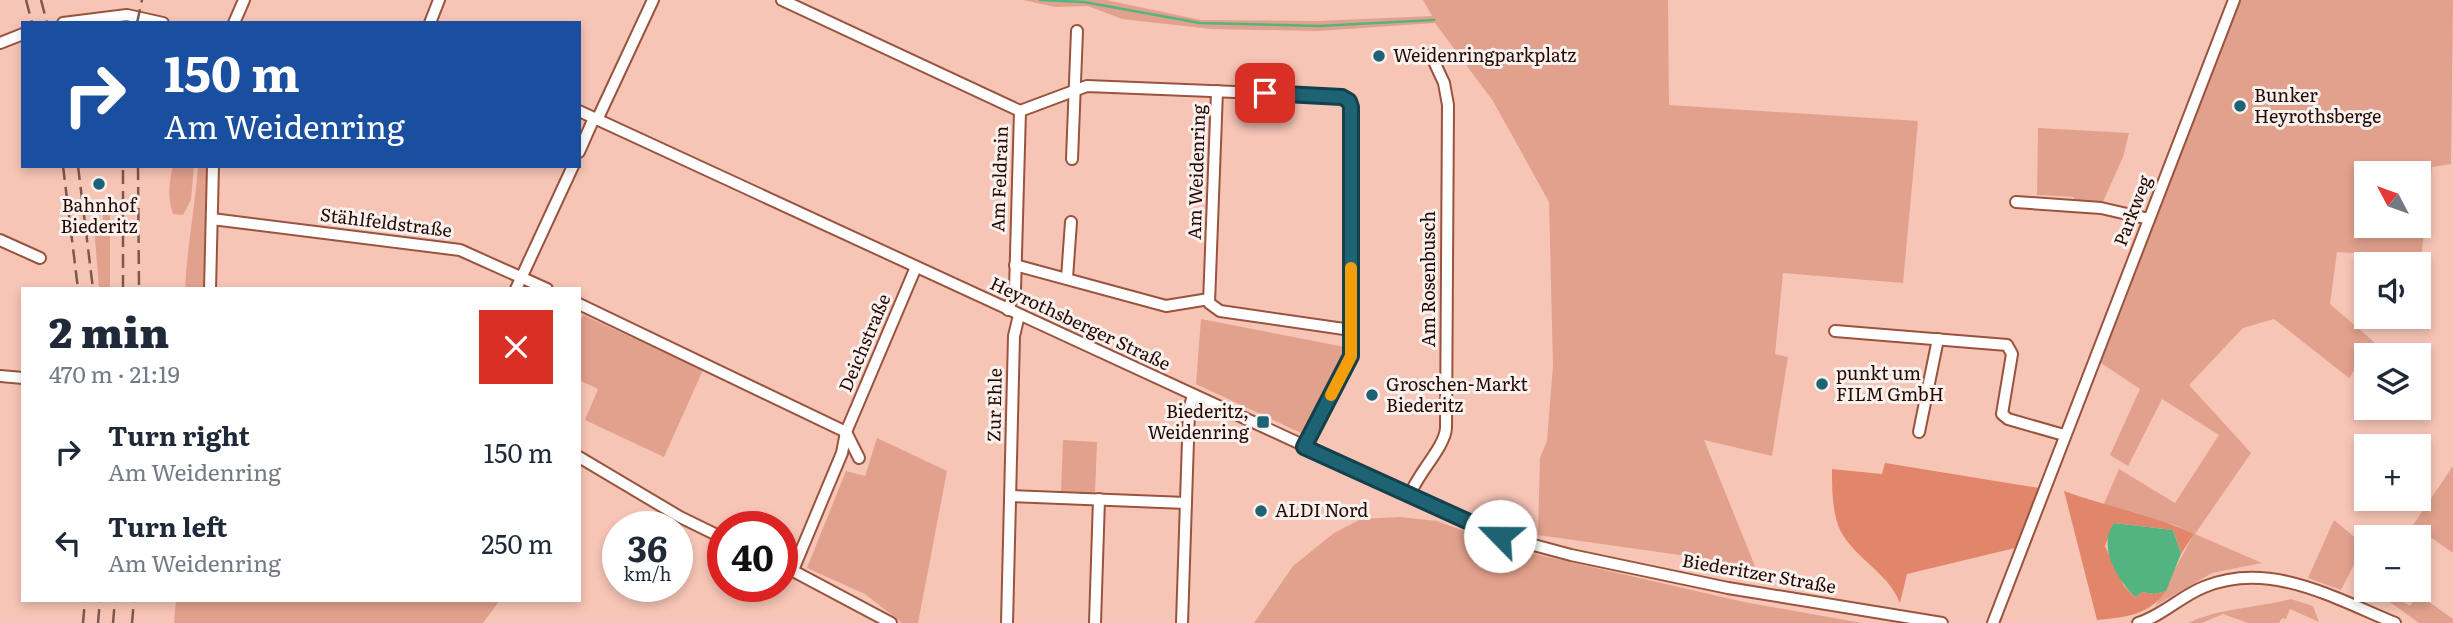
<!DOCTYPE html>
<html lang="en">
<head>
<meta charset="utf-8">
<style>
	body { margin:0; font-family:Literata,serif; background:#f6f6f7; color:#1f2937; height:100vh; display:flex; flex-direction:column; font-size:26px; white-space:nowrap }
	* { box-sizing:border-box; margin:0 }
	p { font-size:23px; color:#747a83 }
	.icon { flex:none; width:38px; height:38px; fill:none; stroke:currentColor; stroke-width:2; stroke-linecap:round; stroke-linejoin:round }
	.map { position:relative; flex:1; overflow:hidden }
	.side { position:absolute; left:21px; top:287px; width:560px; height:315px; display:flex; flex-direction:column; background:#fff; border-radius:0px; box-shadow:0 4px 10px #0003 }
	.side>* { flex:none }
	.hud { position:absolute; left:21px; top:21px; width:560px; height:147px; border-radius:0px; box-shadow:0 4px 10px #0003; background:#1a4fa0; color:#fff; overflow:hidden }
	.needle { width:46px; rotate:311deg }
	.controls { position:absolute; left:2354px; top:161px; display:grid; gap:14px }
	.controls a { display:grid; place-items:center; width:77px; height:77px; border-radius:0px; background:#fff; box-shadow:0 4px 10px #0003; font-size:35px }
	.speed { position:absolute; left:602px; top:511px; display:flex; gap:14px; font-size:35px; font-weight:700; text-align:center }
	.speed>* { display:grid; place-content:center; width:91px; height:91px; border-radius:50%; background:#fff; box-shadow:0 4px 10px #0003; line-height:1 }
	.speed small { font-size:18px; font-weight:400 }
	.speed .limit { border:10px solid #d22; background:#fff; color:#111 }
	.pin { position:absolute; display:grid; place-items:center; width:60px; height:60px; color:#fff; margin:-30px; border-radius:14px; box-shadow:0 4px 10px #0006 }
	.me { position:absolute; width:77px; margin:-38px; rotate:293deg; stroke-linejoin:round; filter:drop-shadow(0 0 5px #0008) }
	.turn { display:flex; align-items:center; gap:24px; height:147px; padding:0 28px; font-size:32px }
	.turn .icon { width:91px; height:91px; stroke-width:2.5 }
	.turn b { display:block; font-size:49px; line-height:60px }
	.round { display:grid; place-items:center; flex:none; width:74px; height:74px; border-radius:0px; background:#f6f6f7 }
	.overview { display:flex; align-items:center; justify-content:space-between; height:119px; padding:0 28px }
	h1 { font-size:42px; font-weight:800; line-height:52px }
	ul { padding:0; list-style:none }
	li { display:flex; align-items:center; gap:21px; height:91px; padding:0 28px }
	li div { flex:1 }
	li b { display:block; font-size:26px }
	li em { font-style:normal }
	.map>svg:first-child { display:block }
</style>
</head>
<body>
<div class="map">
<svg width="2453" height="623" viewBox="0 0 2453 623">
	<rect width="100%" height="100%" fill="#f7c5b6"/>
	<g fill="#e2a18d" fill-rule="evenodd">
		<polygon points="1023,0 1106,0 1201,20 1318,21 1432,16 1423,0 1668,0 1669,105 1918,121 1903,283 1783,273 1775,354 1788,357 1772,456 1704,440 1757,571 1715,560 1538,535 1540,458 1547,441 1553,366 1549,202 1493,101 1435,23 1318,31 1211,29 1122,19 1088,6 1055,7"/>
		<path d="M2240,0H2453L2451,164L2432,167L2421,257L2337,252L2330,304L2374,342L2349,378L2274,319L2243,328L2189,385L2251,453L2195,534L2262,563L2212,573L2155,606L2194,534L2174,525L2103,506L2119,469L2175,503L2219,435L2162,399L2128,466L2110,455L2140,389L2101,363ZM2366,173H2418V226H2366Z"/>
		<polygon points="2038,128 2129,133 2123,157 2102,204 2074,202 2074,197 2037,195"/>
		<path d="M173,166H194L191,200L183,215L173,214C167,197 169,183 173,166Z"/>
		<path d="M198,166H209L206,289H185C187,247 195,208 198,166Z"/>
		<polygon points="110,211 110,289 99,289 93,213 97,212 98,225 103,225 103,212"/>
		<polygon points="583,315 703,370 664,457 585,420 598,389 579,380 579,324"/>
		<polygon points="1201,319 1345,347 1340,365 1301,433 1196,384"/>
		<polygon points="877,438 947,471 918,623 902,623 865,594 807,568 846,471 865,476"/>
		<polygon points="1063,440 1097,442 1095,493 1061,492"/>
		<polygon points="2453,466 2453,553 2413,525"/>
		<polygon points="1400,517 1437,521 1513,549 1744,602 1862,623 1254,623 1293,566 1334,533 1361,519"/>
		<polygon points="2334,520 2364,545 2341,590 2308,578"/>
		<polygon points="2418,595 2422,597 2420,600 2425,599 2453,619 2453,623 2419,623 2390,602 2394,596 2410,606"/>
		<path d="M2291,599L2313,606L2319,622L2290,609L2286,619L2282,618L2279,623H2248L2223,614L2202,623H2188C2219,608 2257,608 2291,599Z"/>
		<polygon points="176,600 500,600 483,623 174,623"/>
	</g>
	<g fill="#e2866b">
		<path d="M1885,463L2039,488L2015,548L1907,574L1900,603C1888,572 1855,559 1840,530C1832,511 1832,489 1832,469L1882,474Z"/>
		<path d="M2064,491C2107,507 2153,515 2194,534L2181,554L2173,530L2114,523L2105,546L2124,586L2135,597L2142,592L2154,594L2166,591C2148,616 2126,617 2097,620Z"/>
	</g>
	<path fill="#54b481" d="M2114,523L2173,530L2181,554L2166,591L2154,594L2142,592L2135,597C2117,579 2097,546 2114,523Z"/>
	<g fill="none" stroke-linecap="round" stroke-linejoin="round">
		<polyline stroke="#54b481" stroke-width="2.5" points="1040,0 1084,2 1200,23 1319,26 1434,20"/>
		<g stroke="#9a533d" stroke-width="14">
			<g id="minor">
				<polyline points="782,0 1020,111"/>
				<polyline points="63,23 127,15 163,23"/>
				<polyline points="234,23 244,0"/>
				<polyline points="430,23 439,0"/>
				<polyline points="0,43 23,34"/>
				<polyline points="1217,91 1209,303 1220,311 1351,330"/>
				<polyline points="579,111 1500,536 1571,555 1728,588 1942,623"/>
				<polyline points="1020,111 1087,86 1337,96 1349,101 1351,356 1304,447"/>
				<polyline points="597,120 653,0"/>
				<polyline points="579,152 594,118"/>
				<polyline points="1072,159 1077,31"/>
				<polyline points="2016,202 2101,208 2149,219"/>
				<polyline points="212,219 460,250 547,289"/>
				<polyline points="0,240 40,258"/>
				<polyline points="1015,265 1166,306 1209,299"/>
				<polyline points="1067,278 1071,222"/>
				<polyline points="210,289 213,166"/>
				<polyline points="516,289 573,166"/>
				<polyline points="579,304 846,432"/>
				<polyline points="1008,310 1015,290 1020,111"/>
				<polyline points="1835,331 2007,345 2012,354 2002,414 2008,419 2064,435"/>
				<polyline points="0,376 23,378"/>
				<polyline points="1919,432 1938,339"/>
				<polyline points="847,434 859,458"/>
				<polyline points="579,457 680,517 723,538"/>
				<path d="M1410,495C1417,474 1445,447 1446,428L1448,105L1444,83L1431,55"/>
				<polyline points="1011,496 1186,503"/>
				<polyline points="782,565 891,623"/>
				<polyline points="793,570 842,453 846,432 916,267"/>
				<polyline points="1007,623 1014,336 1019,315"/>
				<polyline points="1095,623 1099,499"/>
				<polyline points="1182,623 1189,410 1193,395"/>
				<polyline points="1993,623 2234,0"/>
				<path d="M2138,623C2162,616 2181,596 2204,587C2270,560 2334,598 2395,623"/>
			</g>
		</g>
		<use href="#minor" stroke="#fff" stroke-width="10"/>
		<g stroke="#7e584f" stroke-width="2.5" stroke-dasharray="14 7" stroke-linecap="butt">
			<polyline points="26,0 32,23"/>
			<polyline points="41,0 47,23"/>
			<polyline points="137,23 142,0"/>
			<polyline points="63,166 78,289"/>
			<polyline points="78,166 93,289"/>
			<polyline points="138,166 139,289"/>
			<polyline points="123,289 123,166"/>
			<polyline points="83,623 85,600"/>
			<polyline points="98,623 100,600"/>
			<polyline points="113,623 115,600"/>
			<polyline points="132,623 134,600"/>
		</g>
	</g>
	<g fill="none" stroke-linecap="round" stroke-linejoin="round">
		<g stroke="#14404b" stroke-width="18">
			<polyline id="route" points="1265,93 1342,97 1349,101 1351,107 1351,356 1304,447 1500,536"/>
		</g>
		<use href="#route" stroke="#1e6374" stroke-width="12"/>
		<polyline stroke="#f59e0b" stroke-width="12" points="1331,395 1351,356 1351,268"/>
	</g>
	<g fill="#1e6374" stroke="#f9f1ee" stroke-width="2.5">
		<circle cx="1379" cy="56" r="7"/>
		<circle cx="2240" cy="106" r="7"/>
		<circle cx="99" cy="184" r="7"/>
		<circle cx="1822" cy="384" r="7"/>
		<circle cx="1372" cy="395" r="7"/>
		<rect x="1256" y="415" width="14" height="14" rx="3.5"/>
		<circle cx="1261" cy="511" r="7"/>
	</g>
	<g text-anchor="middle" stroke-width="6" stroke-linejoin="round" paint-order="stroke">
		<g font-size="18" fill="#240802" stroke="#f9f1ee" text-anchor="start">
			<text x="1393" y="62">Weidenringparkplatz</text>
			<text x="2254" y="102">Bunker<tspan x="2254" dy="21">Heyrothsberge</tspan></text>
			<text x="99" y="212" text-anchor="middle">Bahnhof<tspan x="99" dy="21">Biederitz</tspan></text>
			<text x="1836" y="380">punkt um<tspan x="1836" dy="21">FILM GmbH</tspan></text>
			<text x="1386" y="391">Groschen-Markt<tspan x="1386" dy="21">Biederitz</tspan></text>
			<text x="1249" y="418" text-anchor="end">Biederitz,<tspan x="1249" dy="21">Weidenring</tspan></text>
			<text x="1275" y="517">ALDI Nord</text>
		</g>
		<g font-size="18" fill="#240802" stroke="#f9f1ee">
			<text transform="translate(1197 172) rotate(-88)" y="6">Am Weidenring</text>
			<text transform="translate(1000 179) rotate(-88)" y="6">Am Feldrain</text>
			<text transform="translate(2133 211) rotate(-69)" y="6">Parkweg</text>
			<text transform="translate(386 223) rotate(7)" y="6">Stählfeldstraße</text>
			<text transform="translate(1429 279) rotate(-90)" y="6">Am Rosenbusch</text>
			<text transform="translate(1080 324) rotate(25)" y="6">Heyrothsberger Straße</text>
			<text transform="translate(865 343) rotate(-67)" y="6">Deichstraße</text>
			<text transform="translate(995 405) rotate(-89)" y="6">Zur Ehle</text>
			<text transform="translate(1759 574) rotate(10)" y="6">Biederitzer Straße</text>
		</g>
	</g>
</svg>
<div class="controls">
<a><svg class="needle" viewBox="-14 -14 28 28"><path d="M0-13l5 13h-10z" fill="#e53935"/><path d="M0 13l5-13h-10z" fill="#747a83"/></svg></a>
<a><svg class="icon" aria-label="sound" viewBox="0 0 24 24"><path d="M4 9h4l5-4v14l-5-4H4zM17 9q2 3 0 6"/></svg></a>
<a><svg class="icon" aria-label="layers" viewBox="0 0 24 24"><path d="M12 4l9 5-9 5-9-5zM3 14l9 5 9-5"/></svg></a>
<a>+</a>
<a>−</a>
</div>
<div class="speed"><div>36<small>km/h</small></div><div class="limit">40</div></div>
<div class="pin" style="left:1265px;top:93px;background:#d93025"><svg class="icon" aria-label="arrive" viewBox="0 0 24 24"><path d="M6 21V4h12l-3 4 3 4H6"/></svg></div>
<svg class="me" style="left:1500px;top:536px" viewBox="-20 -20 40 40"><circle r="19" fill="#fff"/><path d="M0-13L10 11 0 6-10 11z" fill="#1e6374"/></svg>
<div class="hud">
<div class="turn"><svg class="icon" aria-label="right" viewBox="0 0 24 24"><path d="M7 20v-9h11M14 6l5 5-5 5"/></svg><div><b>150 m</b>Am Weidenring</div></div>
</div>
<section class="side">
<div class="overview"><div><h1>2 min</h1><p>470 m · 21:19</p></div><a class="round" style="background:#d93025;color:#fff"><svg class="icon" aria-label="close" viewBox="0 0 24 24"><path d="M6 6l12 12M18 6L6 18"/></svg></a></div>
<ul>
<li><svg class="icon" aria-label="right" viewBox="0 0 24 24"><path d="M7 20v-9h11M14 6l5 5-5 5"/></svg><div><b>Turn right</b><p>Am Weidenring</p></div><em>150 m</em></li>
<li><svg class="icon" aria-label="left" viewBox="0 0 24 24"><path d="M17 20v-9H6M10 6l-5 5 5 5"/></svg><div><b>Turn left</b><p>Am Weidenring</p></div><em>250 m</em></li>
</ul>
</section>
</div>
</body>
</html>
